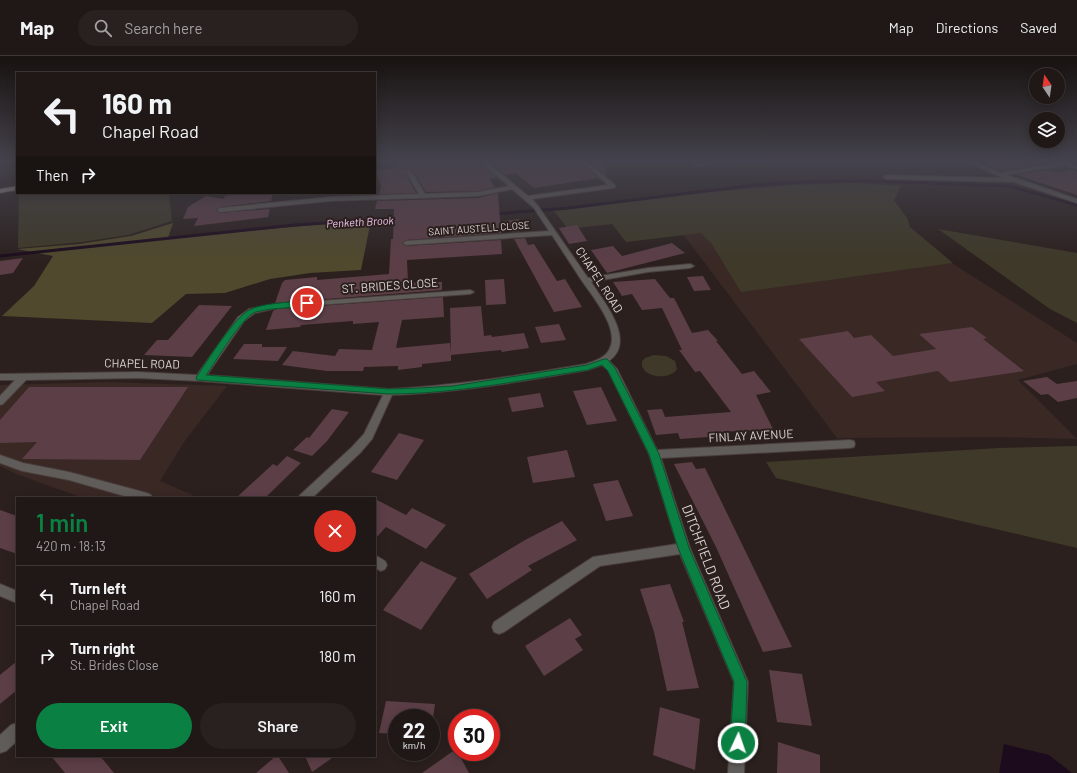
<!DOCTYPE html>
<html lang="en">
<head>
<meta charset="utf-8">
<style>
	body { margin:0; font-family:Barlow,sans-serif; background:#28211f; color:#f1f3f6; height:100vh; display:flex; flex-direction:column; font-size:15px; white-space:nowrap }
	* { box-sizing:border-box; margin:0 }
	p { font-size:13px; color:#a2a0a1 }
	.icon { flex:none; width:22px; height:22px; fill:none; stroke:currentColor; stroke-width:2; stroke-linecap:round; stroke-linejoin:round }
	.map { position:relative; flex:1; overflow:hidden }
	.side { position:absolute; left:16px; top:441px; width:360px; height:260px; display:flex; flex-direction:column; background:#201816; border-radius:0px; box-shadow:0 2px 10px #0003,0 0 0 1px #3d3735 }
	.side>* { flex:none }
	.banner { position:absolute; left:16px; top:16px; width:360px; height:122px; border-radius:0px; box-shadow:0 2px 10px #0003,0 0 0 1px #3d3735; background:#201816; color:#f1f3f6; overflow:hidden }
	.needle { width:26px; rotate:347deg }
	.buttons { position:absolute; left:1029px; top:12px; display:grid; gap:8px }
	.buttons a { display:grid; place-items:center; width:36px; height:36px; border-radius:50%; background:#201816; box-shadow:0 2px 10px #0003,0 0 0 1px #3d3735; font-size:20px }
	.speed { position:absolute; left:388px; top:653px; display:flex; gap:8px; font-size:20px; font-weight:700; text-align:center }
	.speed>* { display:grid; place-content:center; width:52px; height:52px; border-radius:50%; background:#201816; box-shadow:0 2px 10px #0003,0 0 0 1px #3d3735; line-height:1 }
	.speed small { font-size:10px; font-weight:400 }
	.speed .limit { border:6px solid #d22; background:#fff; color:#111 }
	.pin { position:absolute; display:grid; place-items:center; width:34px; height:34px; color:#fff; margin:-17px; border:2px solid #fff; border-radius:50%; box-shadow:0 1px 4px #0007 }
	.me { position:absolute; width:44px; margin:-22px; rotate:3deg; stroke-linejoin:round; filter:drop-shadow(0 0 3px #0008) }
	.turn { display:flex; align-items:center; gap:14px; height:84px; padding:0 20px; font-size:18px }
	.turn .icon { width:52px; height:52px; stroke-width:2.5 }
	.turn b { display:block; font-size:28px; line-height:34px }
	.then { display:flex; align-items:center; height:38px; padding:0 20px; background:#0003; gap:8px; font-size:15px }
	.round { display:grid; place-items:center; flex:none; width:42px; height:42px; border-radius:21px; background:#28211f }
	.headline { display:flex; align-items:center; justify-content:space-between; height:68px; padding:0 20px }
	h1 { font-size:24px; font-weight:600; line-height:30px; color:#0b8043 }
	.cta { display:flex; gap:8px; margin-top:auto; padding:8px 20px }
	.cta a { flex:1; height:46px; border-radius:24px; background:#0b8043; color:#fff; font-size:16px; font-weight:600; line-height:46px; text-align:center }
	.cta a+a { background:#28211f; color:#f1f3f6 }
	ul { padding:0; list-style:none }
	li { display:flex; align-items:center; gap:12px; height:60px; padding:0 20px; border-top:1px solid #3d3735 }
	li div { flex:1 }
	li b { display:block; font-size:15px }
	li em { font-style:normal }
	header { display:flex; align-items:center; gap:24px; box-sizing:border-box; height:56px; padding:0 20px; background:#201816; border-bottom:1px solid #3d3735 }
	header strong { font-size:19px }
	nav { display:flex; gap:22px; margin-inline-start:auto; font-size:14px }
	.search { width:280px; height:36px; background:#28211f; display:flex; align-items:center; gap:10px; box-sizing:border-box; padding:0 14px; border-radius:22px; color:#a2a0a1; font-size:15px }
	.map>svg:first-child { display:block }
</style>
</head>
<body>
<header>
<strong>Map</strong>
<div class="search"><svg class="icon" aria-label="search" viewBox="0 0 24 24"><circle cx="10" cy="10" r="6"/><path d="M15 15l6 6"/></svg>Search here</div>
<nav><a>Map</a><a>Directions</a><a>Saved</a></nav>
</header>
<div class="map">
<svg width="1077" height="717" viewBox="0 0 1077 717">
	<rect width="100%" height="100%" fill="#2b201e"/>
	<g fill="#392824">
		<polygon points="17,106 17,118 0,122 0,107"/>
		<polygon points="673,165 886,165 1077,287 1077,308 1018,324 1077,383 997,381 837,382"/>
		<polygon points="109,326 227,330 184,386 160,425 193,439 188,442 83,442 16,418 0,410 0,329"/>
	</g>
	<g fill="#3e3928">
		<polygon points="856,127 901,130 894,144 907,162 910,171 953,207 741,236 711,187 701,177 626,186 612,168 568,173 554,155 710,136 794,129"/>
		<polygon points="19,137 169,137 172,165 128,179 82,186 18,192"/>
		<polygon points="938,173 1077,197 1077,267 1050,253"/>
		<path d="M654,299L666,300L675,305L677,313C670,325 639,322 642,305L645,302Z"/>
		<polygon points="1077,390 1077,492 776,422 766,406 999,392"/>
	</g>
	<polygon fill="#50492d" points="371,164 361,214 310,217 270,223 225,237 186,238 152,267 2,260 34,230 53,200 17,193 79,188 131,180 173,167 168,182"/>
	<polygon fill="#1c0b1c" points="1004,688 1049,699 1072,717 999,717"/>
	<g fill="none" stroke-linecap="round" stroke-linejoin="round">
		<g stroke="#1c0b1c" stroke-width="3">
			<polyline points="493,158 568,152 754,129 818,125 872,125 1009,130 1077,149"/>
			<polyline points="0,200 295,169 399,162"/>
		</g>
	</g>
	<g fill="#5c3e47">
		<polygon points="408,106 479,106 496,121 489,123 495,131 478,135 426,136 413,115 408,113 405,117 416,137 379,138 381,130 375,114 395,112 394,108"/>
		<polygon points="489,106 581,106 598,122 534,132 516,117 505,119"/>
		<polygon points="590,106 605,106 606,119"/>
		<polygon points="986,106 1026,106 1034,109 1004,115 986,109"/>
		<polygon points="1070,113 1077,116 1077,139 1017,119 1046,114 1059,117"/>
		<polygon points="246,137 246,139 273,137 271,145 220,151 216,154 220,157 270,153 268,161 194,170 198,162 183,163 188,151 206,140 224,143 225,140"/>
		<polygon points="498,137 501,177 406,184 402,187 406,190 501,184 502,198 407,204 408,227 442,226 442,234 275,247 282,227 285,224 317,221 317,224 389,218 391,183 393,183 394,153 375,153 377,145 478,142"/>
		<polygon points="519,163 523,175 510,176 504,165"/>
		<polygon points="577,169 587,185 569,188 559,172"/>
		<polygon points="525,182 528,189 534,188 557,225 565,223 582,251 554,256 514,183"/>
		<polygon points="672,187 685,197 607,217 591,194 613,190 622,200"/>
		<polygon points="23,202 13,217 0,219 0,205"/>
		<polygon points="703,220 711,234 694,235 687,221"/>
		<polygon points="504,223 506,248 486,249 485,224"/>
		<polygon points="655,223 670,242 674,242 692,277 708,274 718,285 716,285 742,318 754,315 771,336 756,339 773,373 722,376 723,380 680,383 678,377 656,379 647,354 662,353 665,361 731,356 700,315 695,316 679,294 682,294 662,252 642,254 632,238 622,240 613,226"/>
		<polygon points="443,241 444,261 402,264 396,292 450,287 451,297 450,252 481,250 484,280 491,279 492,281 524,277 529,292 502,296 501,294 451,299 451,305 422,308 422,311 398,314 398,310 364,311 363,315 327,315 282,309 293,295 335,300 339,293 372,294 379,266 353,268 353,265 301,269 300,271 266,274 273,255 277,253"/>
		<polygon points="199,249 232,250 192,301 144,299 157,284 168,284"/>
		<polygon points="559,268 566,284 541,287 535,271"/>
		<polygon points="972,271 987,282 983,283 1024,315 950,326 938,315 876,326 885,335 852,341 799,283 848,275 854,282 871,279 893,300 936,293 919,278"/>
		<polygon points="244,288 262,288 262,291 287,291 278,305 233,303"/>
		<polygon points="1047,321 1057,328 1077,325 1077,342 1058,346 1048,338 1041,339 1023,325"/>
		<polygon points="29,331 188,331 140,404 22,403 37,386 0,387 0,364"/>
		<polygon points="601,331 617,365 587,369 573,335"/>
		<polygon points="540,337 544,351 512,356 508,342"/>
		<polygon points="332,353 349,356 327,385 312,400 293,394 307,381 309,382"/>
		<polygon points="399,377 424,384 397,424 371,416"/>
		<polygon points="567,394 575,421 533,427 527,401"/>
		<polygon points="287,400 301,407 265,442 236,442 273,408 277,410"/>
		<polygon points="692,406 696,413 705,412 792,591 763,596 716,491 674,408"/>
		<polygon points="618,424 633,460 606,465 593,428"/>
		<polygon points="375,443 406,459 412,452 446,469 426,493 386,471 375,483"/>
		<polygon points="0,454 17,460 17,498 0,492"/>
		<polygon points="562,465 577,484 528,510 532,514 487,543 469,518 525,484"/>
		<polygon points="421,505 457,522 421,574 383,554"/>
		<polygon points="670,528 684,566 682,566 699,632 667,635 654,576 640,533"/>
		<polygon points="570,562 582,579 575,583 583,594 544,620 525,590"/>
		<polygon points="17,605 17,634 0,648 0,619"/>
		<polygon points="769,614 802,618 812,670 777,666"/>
		<polygon points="386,645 435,648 433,662 397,662 397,678 379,677"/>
		<polygon points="660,651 700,663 695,714 653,699"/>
		<polygon points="778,686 820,699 820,717 777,717"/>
		<polygon points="456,693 469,717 422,717"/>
		<polygon points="51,700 100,700 114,717 65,717"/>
		<polygon points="276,700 278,700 289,717 256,717"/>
		<polygon points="305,700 335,700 312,716"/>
	</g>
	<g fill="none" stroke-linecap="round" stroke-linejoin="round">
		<g stroke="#483d3b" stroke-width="2">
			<g id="minor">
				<path d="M480,106H487L528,140L608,129L582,106H588L615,129V131L613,132L532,143L538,150L588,222L648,212L690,208L694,210L690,212L648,216L591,226C604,246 637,285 609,305L617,313L657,394L850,384L854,385L855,388L854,391L850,392L661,402L690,492L748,626L744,717H728L734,626L680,498L600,510L504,576L499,578L494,576L492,571L494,566L593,501L677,488L649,398L608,314L602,309L588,314C523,325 458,337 392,339L372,383L360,397L312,442H298L300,439L352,391L364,378L383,339L200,325L138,322L26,324L3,348L0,349V340L15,324H0V318L138,316L197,319L238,261L249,253L277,248L470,234L474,236L470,238L277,252L255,257L244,265L207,319L389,333C456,330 521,319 586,308C594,305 605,302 609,294C621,274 593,241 582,225C572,210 562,194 552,179L406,189L403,187L406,185L549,175L534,152L512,133L478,140L330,145L220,156L217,154L220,152L330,141L419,138L406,116L409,114L412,116L425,138L478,136L509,130Z"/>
				<polygon points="705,106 720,106 696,111 693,109"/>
				<polygon points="968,106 976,106 1001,117 1059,106 1068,106 1077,109 1077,113 1065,109 1007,119 1077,143 1077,147 1014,126 886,123 883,121 886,119 1003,122"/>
				<polygon points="0,399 23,407 69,416 147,437 151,439 153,442 131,442 69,424 22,415 0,407"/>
				<polygon points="375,499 385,505 387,509 385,513 381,515 375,512"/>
				<polygon points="0,528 17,535 17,547 0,540"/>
				<polygon points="17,667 17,685 6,695 0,697 0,679 11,669"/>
			</g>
		</g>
		<g stroke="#483d3b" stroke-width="2">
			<polygon id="major" points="17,130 17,134 0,137 0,133"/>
		</g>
		<use href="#minor" fill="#605c59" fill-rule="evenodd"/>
		<use href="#major" fill="#9e958e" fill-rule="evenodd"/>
	</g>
	<linearGradient id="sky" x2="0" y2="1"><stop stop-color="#181210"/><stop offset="0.51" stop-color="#44424c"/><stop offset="1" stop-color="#44424c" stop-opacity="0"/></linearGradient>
	<rect width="1077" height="206" fill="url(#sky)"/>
	<path fill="#0b8043" stroke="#07532c" d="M307,245L310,247L309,249C292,253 274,251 256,256C242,260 216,306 206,319L389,333L420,332L453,330L587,309L604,303H607L615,312L659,398L689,492L747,626L745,687L743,692L738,694L733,692L730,687L734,626L678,492L649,398L608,315L602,309L588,314C522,324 456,338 389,338L197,324L196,322L197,320C208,304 234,262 249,254C262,247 291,246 307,245Z"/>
	<g text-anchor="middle" stroke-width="4" stroke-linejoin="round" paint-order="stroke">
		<g font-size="10" fill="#ded6d5" stroke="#2b201e">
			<text transform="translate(479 172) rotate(-4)" y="4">SAINT AUSTELL CLOSE</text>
		</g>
		<g font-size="11" font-style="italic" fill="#eec3ec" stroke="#2b201e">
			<text transform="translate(360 166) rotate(-3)" y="4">Penketh Brook</text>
		</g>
		<g font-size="12" fill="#ded6d5" stroke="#2b201e">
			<text transform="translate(599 224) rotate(57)" y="4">CHAPEL ROAD</text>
			<text transform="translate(390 230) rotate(-4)" y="4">ST. BRIDES CLOSE</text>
			<text transform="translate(142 308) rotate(1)" y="4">CHAPEL ROAD</text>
			<text transform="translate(751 380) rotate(-3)" y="4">FINLAY AVENUE</text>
		</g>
		<g font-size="14" fill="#ded6d5" stroke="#2b201e">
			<text transform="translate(706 501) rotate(69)" y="5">DITCHFIELD ROAD</text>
		</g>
	</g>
</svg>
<div class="buttons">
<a><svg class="needle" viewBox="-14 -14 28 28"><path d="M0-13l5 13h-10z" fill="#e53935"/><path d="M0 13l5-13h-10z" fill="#a2a0a1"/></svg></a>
<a><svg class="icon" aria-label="layers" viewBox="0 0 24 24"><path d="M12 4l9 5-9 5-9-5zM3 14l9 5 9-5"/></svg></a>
</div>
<div class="speed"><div>22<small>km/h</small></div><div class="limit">30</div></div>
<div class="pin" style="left:307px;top:247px;background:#d93025"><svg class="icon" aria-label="arrive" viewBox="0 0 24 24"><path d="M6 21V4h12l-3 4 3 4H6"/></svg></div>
<svg class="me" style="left:738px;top:687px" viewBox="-20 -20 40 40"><circle r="17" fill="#0b8043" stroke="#fff" stroke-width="3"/><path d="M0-11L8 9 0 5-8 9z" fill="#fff"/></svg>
<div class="banner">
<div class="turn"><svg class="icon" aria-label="left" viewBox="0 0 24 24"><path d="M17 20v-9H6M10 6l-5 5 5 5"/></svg><div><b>160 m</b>Chapel Road</div></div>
<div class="then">Then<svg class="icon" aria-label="right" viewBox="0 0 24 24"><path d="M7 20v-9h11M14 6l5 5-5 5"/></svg></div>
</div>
<section class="side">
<div class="headline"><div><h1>1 min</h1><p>420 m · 18:13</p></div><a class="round" style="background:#d93025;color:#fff"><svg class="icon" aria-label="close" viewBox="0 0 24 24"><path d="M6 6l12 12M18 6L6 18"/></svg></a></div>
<ul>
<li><svg class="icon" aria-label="left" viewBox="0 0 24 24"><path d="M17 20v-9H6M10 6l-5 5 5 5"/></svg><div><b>Turn left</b><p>Chapel Road</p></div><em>160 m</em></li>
<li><svg class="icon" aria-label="right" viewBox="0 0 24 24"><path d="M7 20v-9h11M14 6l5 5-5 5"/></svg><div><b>Turn right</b><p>St. Brides Close</p></div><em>180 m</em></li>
</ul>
<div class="cta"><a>Exit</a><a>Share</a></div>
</section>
</div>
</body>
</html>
